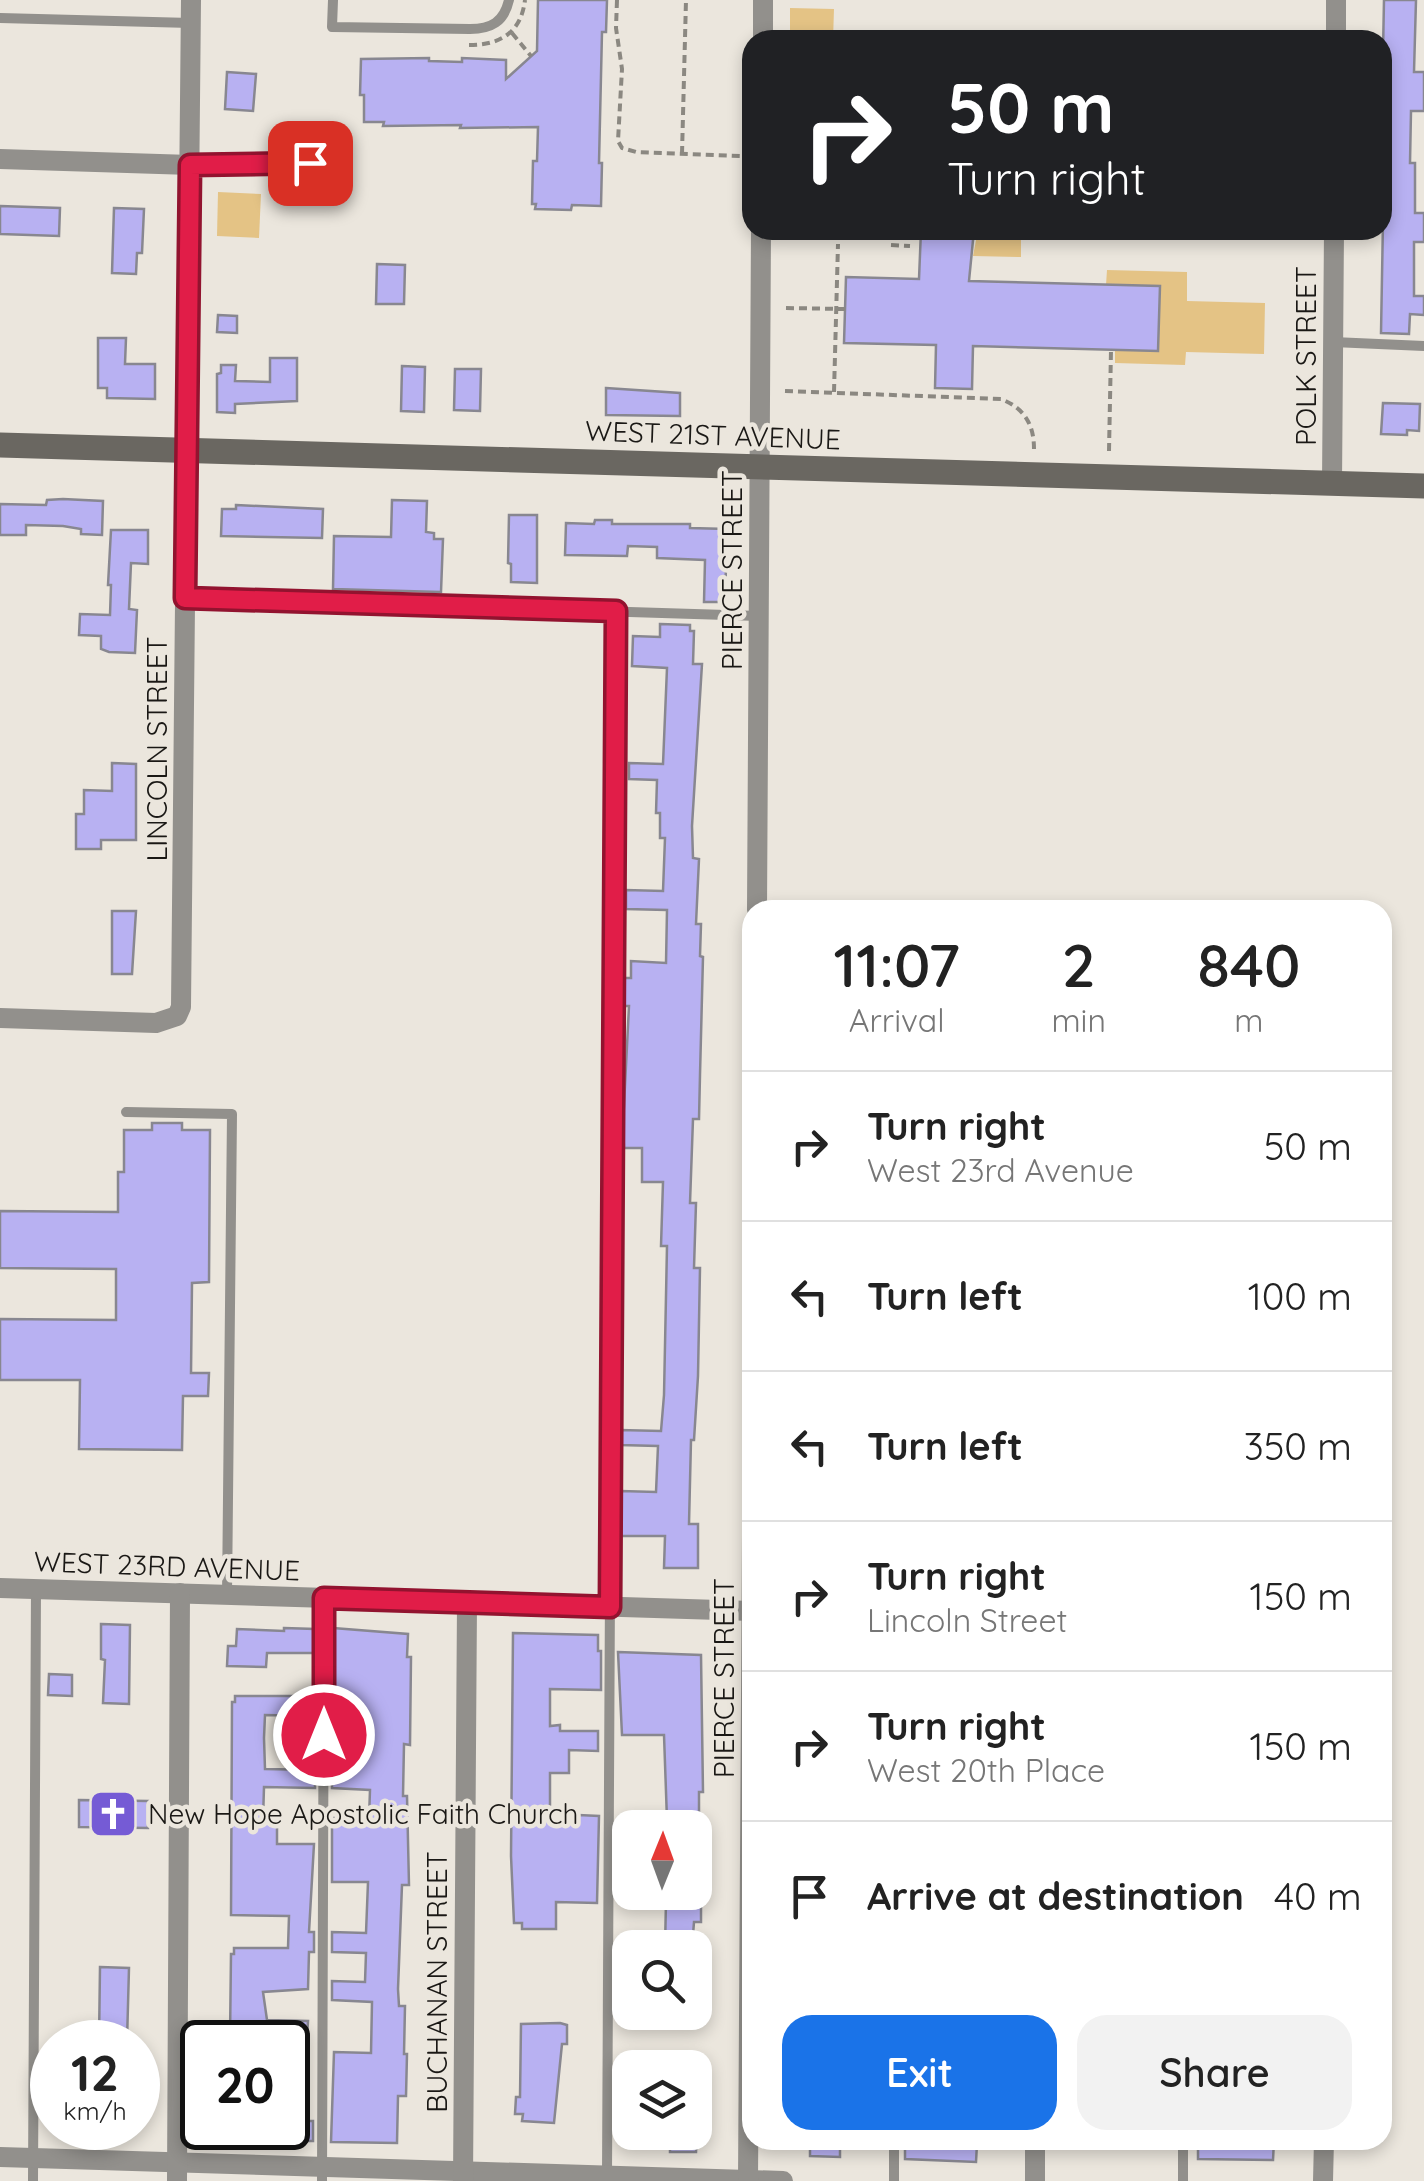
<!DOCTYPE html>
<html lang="en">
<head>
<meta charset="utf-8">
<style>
	body { margin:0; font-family:Quicksand,sans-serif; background:#f2f2f2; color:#222; height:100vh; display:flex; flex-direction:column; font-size:38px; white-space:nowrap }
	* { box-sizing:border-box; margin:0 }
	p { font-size:32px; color:#767676 }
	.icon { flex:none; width:55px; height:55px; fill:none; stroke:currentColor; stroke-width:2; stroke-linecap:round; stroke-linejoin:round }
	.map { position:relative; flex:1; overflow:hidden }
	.drawer { position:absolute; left:742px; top:900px; width:650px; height:1250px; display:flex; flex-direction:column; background:#fff; border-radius:30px; box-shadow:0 5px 15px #0003 }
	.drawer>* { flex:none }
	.guide { position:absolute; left:742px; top:30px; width:650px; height:210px; border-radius:30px; box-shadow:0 5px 15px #0003; background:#202124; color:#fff; overflow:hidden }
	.needle { width:65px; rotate:1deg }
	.tools { position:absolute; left:612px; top:1810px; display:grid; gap:20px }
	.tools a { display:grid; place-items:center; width:100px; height:100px; border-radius:20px; background:#fff; box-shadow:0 5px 15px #0003; font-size:50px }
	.speed { position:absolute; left:30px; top:2020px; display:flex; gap:20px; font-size:50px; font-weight:700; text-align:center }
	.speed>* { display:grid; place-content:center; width:130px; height:130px; border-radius:50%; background:#fff; box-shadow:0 5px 15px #0003; line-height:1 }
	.speed small { font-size:25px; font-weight:400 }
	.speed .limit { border:5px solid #111; border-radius:15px; background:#fff; color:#111 }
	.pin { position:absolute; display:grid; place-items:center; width:85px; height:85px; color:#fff; margin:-42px; border-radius:20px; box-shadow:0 5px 15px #0006 }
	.me { position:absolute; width:110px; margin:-55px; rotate:0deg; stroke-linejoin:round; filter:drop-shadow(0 0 8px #0008) }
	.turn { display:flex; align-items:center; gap:35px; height:210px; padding:0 40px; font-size:45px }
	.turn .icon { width:130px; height:130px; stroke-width:2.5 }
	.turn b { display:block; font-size:70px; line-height:85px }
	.eta { display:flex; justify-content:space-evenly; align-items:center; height:170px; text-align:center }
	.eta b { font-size:60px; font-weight:600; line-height:70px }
	.primary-button { display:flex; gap:20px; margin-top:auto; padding:20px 40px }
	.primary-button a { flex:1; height:115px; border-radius:30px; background:#1a73e8; color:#fff; font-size:40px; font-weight:600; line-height:115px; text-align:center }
	.primary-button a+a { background:#f2f2f2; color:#222 }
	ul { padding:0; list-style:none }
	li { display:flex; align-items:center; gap:30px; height:150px; padding:0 40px; border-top:2px solid #e0e0e0 }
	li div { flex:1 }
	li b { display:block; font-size:38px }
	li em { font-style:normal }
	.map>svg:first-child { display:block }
</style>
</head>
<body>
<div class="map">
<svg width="1424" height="2181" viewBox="0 0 1424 2181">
	<rect width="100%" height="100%" fill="#ebe6dd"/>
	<g fill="#e4c385">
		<polygon points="790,8 834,9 833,40 790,40"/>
		<polygon points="218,192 261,194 259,238 217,236"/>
		<polygon points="978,230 1021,230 1021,257 973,256"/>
		<polygon points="1107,270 1187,272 1187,301 1265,303 1264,354 1186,352 1185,365 1115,363 1115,350 1158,351 1160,287 1106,285"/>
	</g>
	<g fill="#b8b1f2" stroke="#888790" stroke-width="2.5">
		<polygon points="538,0 607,0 606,32 602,32 599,163 602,163 601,206 572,205 571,210 535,209 536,204 532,204 533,161 537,161 538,127 460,128 461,125 383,126 384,122 364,122 364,95 360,95 361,59 429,58 429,61 462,62 462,58 506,60 506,79 537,51"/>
		<polygon points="1384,0 1416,0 1414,72 1424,72 1424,111 1411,111 1410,163 1415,163 1415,213 1424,213 1424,242 1414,242 1414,296 1424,296 1424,315 1410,314 1409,334 1381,333 1383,221 1387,221 1388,188 1384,188 1384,81 1387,81 1388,53 1383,52"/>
		<polygon points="227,72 256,74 253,111 225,109"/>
		<polygon points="0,206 60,208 59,236 0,234"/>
		<polygon points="114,208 144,209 142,253 137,253 136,274 112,273"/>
		<polygon points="921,230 974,230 969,281 1160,286 1158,351 973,346 972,389 935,388 936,345 844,343 846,277 919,279"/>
		<polygon points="377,264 405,265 404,304 376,304"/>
		<polygon points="218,315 237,316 237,333 217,332"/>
		<polygon points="98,338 126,338 125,364 155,364 155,399 107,398 107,388 98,388"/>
		<polygon points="270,358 297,358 297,401 235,404 235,413 217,412 217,374 221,373 221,365 236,365 235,381 270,382"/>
		<polygon points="402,366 425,367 424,412 401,411"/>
		<polygon points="455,369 481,369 480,411 454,410"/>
		<polygon points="606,388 680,393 680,416 606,415"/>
		<polygon points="1383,403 1420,404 1419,431 1407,430 1407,435 1381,434"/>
		<polygon points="63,499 103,501 102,535 81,534 81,529 63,526 26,525 26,535 0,535 0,504 46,505 47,500"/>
		<polygon points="392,500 427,501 426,532 434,533 434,539 443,539 441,592 333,589 334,536 391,537"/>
		<polygon points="236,505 323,509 322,538 221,536 222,509 236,509"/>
		<polygon points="509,515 537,515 537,583 511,582 511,564 508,563"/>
		<polygon points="595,520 612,520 612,524 690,524 690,528 727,529 725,602 704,602 705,560 657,558 657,547 628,546 627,556 565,555 566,523 594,524"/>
		<polygon points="111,530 148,530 148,564 131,563 129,609 137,610 135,653 109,652 101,649 101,636 79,635 80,614 110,615 111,585 108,585"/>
		<polygon points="660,624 690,625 690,631 694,631 693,664 702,664 692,826 693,858 699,859 696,924 701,924 700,956 703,957 700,1075 699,1119 693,1119 690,1203 696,1203 694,1268 700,1268 698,1376 694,1440 691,1440 689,1524 698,1524 698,1568 664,1568 665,1536 619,1536 621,1491 656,1492 658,1446 620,1445 620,1430 661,1431 664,1395 667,1246 661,1246 663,1182 642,1182 642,1148 624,1148 623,1125 629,1006 624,1006 624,978 631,978 631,961 666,963 667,910 626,909 626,890 663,891 665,838 660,838 660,813 656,813 657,780 629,779 629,763 663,764 667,668 632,666 633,636 660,637"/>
		<polygon points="112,763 136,764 136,840 101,840 101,849 76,849 76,814 84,814 84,790 112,791"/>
		<polygon points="112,911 136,911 132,974 112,974"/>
		<polygon points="152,1123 182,1123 182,1130 210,1130 209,1282 192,1283 191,1373 209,1373 208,1396 183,1396 182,1450 79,1449 80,1380 0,1380 0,1319 116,1320 116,1269 0,1268 0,1211 118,1212 118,1172 124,1172 124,1130 152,1130"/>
		<polygon points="101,1624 130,1625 129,1704 103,1703 105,1660 101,1659"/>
		<polygon points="284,1628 315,1629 315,1653 267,1653 266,1667 227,1666 228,1646 236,1646 237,1629 284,1631"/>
		<polygon points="333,1628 408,1634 407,1657 411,1657 410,1745 404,1744 403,1796 407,1796 409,1885 402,1885 398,1989 399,2006 405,2006 404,2054 407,2054 406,2096 398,2096 397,2143 331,2142 334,2052 371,2053 372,2002 332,2000 332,1981 365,1982 366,1953 332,1952 332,1932 366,1933 368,1882 332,1882 332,1818 369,1818 370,1790 332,1788"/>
		<polygon points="513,1633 598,1635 598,1651 601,1651 601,1690 550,1689 550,1726 560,1725 560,1731 598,1731 598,1751 569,1750 569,1773 550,1773 550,1821 578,1822 579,1815 599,1816 597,1903 556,1902 556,1929 522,1929 522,1923 514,1923 511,1856"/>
		<polygon points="618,1652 701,1655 703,1792 699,1792 699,1821 667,1820 664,1735 622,1735"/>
		<polygon points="49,1674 72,1675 72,1696 48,1695"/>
		<polygon points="235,1696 315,1696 315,1716 265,1715 264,1738 265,1769 315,1770 315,1788 264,1787 263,1820 277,1820 277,1844 314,1844 309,1932 314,1932 314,1952 309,1952 308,1989 263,1992 267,2020 308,2021 307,2039 230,2038 231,1954 234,1954 234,1948 288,1948 289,1916 231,1915 232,1702 235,1702"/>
		<polygon points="79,1800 148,1801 148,1828 79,1827"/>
		<polygon points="666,1901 701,1902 701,1922 694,1922 692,1948 665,1948"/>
		<polygon points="100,1967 129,1968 127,2042 99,2042"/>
		<polygon points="560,2023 567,2025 567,2044 562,2044 554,2123 522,2121 523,2114 515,2114 516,2097 520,2097 521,2024"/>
		<polygon points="288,2071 302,2071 303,2115 288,2115"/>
		<rect x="297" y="2121" width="16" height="20"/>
		<polygon points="670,2132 697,2132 696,2152 670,2152"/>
		<polygon points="810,2140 840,2140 840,2157 810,2156"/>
		<polygon points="1198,2140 1274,2140 1273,2160 1198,2159"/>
		<polygon points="905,2141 977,2144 976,2162 905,2159"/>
	</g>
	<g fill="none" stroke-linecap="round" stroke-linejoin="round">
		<g stroke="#8b8881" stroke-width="4" stroke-dasharray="8 5" stroke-linecap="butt">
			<polyline points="617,0 616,28 622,69 618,141 622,148 636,152 740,156"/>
			<polyline points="512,33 531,56"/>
			<path d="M469,45C500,45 521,33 525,0"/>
			<polyline points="682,154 686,0"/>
			<polyline points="891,245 910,246"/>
			<polyline points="786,308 845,309"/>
			<path d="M785,391L1001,399C1024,408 1034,424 1034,449"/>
			<polyline points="834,392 838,244"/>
			<polyline points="1109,451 1111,350"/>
		</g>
		<g stroke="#92908c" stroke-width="10">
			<path d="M333,0L332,27L470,29C491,29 504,22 509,0"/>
			<polyline points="0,18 191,23"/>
			<polyline points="797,230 886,232"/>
			<polyline points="1333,342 1424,346"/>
			<polyline points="185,598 759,616"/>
			<polyline points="126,1112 232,1114 227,1595"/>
			<polyline points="607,2175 615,611"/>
			<polyline points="33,2181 36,1589"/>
			<polyline points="322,2181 324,1599"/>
			<polyline points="894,2181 894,2140"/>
			<polyline points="1183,2181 1183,2140"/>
		</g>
		<g stroke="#92908c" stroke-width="20">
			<polyline points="763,40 763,0"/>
			<polyline points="1336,40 1336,0"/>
			<polyline points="0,159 191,165 342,162"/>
			<polyline points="1332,483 1334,230"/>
			<polyline points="757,910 761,230"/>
			<polyline points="0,1018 156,1023 177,1016 181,1007 191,0"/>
			<polyline points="0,1588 752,1611"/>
			<polyline points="0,2157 783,2181"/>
			<polyline points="177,2181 180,1593"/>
			<polyline points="463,2181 467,1603"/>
			<polyline points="748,2181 752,1535"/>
			<polyline points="1035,2181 1035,2140"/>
			<polyline points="1323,2181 1324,2140"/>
		</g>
		<polyline stroke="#6a6761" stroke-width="25" points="0,445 1424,486"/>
	</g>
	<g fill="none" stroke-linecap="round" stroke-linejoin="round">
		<g stroke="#92132f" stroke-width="25">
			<polyline id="route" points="310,163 190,165 185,598 616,611 610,1607 324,1598 324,1735"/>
		</g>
		<use href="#route" stroke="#e11d48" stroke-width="18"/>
	</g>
	<defs>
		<g id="church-square" transform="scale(2.5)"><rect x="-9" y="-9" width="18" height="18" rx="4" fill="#755bd5" stroke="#ebe6dd"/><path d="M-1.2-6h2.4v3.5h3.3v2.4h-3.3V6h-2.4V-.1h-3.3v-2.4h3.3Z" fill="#fff"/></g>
	</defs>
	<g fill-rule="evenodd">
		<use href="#church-square" x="113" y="1814"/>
	</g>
	<g text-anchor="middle" stroke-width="9" stroke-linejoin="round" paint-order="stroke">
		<g font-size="28" fill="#1a1815" stroke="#ebe6dd">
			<text transform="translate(1306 356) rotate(-90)" y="10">POLK STREET</text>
			<text transform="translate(713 435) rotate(2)" y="10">WEST 21ST AVENUE</text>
			<text transform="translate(732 570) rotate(-90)" y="10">PIERCE STREET</text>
			<text transform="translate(157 749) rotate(-90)" y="10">LINCOLN STREET</text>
			<text transform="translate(167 1566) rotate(2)" y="10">WEST 23RD AVENUE</text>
			<text transform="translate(724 1678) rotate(-90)" y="10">PIERCE STREET</text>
			<text transform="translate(437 1982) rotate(-90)" y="10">BUCHANAN STREET</text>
		</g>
		<g font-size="28" fill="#1a1815" stroke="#ebe6dd" text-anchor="start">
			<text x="148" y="1824">New Hope Apostolic Faith Church</text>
		</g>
	</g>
</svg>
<div class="tools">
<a><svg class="needle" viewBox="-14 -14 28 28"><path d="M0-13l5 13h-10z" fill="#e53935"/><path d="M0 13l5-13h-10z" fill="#767676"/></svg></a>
<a><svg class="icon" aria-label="search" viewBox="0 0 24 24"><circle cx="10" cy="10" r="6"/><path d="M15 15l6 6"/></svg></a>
<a><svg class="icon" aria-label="layers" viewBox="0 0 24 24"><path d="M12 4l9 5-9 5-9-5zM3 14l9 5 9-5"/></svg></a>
</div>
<div class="speed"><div>12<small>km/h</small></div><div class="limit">20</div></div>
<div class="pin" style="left:310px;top:163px;background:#d93025"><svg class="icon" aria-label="arrive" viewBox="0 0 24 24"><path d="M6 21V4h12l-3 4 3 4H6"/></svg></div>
<svg class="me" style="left:324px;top:1735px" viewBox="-20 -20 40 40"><circle r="17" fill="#e11d48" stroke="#fff" stroke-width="3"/><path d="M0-11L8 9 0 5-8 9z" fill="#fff"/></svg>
<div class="guide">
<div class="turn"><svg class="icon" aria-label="right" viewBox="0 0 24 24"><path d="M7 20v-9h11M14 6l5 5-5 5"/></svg><div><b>50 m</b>Turn right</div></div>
</div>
<section class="drawer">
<div class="eta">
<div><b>11:07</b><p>Arrival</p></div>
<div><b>2</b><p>min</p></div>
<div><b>840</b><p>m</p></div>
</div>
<ul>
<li><svg class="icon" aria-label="right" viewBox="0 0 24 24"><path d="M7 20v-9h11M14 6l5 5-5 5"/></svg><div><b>Turn right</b><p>West 23rd Avenue</p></div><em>50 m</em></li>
<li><svg class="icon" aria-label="left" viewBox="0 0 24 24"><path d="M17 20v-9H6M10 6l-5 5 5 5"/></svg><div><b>Turn left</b></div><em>100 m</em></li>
<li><svg class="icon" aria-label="left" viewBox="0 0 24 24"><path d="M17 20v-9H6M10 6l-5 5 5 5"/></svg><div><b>Turn left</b></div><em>350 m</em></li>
<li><svg class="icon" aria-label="right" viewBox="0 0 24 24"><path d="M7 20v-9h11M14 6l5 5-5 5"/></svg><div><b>Turn right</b><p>Lincoln Street</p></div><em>150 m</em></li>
<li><svg class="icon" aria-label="right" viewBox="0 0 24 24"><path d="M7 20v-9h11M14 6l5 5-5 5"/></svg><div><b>Turn right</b><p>West 20th Place</p></div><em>150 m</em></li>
<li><svg class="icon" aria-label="arrive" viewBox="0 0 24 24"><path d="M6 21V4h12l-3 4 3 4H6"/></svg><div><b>Arrive at destination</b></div><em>40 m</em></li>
</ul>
<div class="primary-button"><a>Exit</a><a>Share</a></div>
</section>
</div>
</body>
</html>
